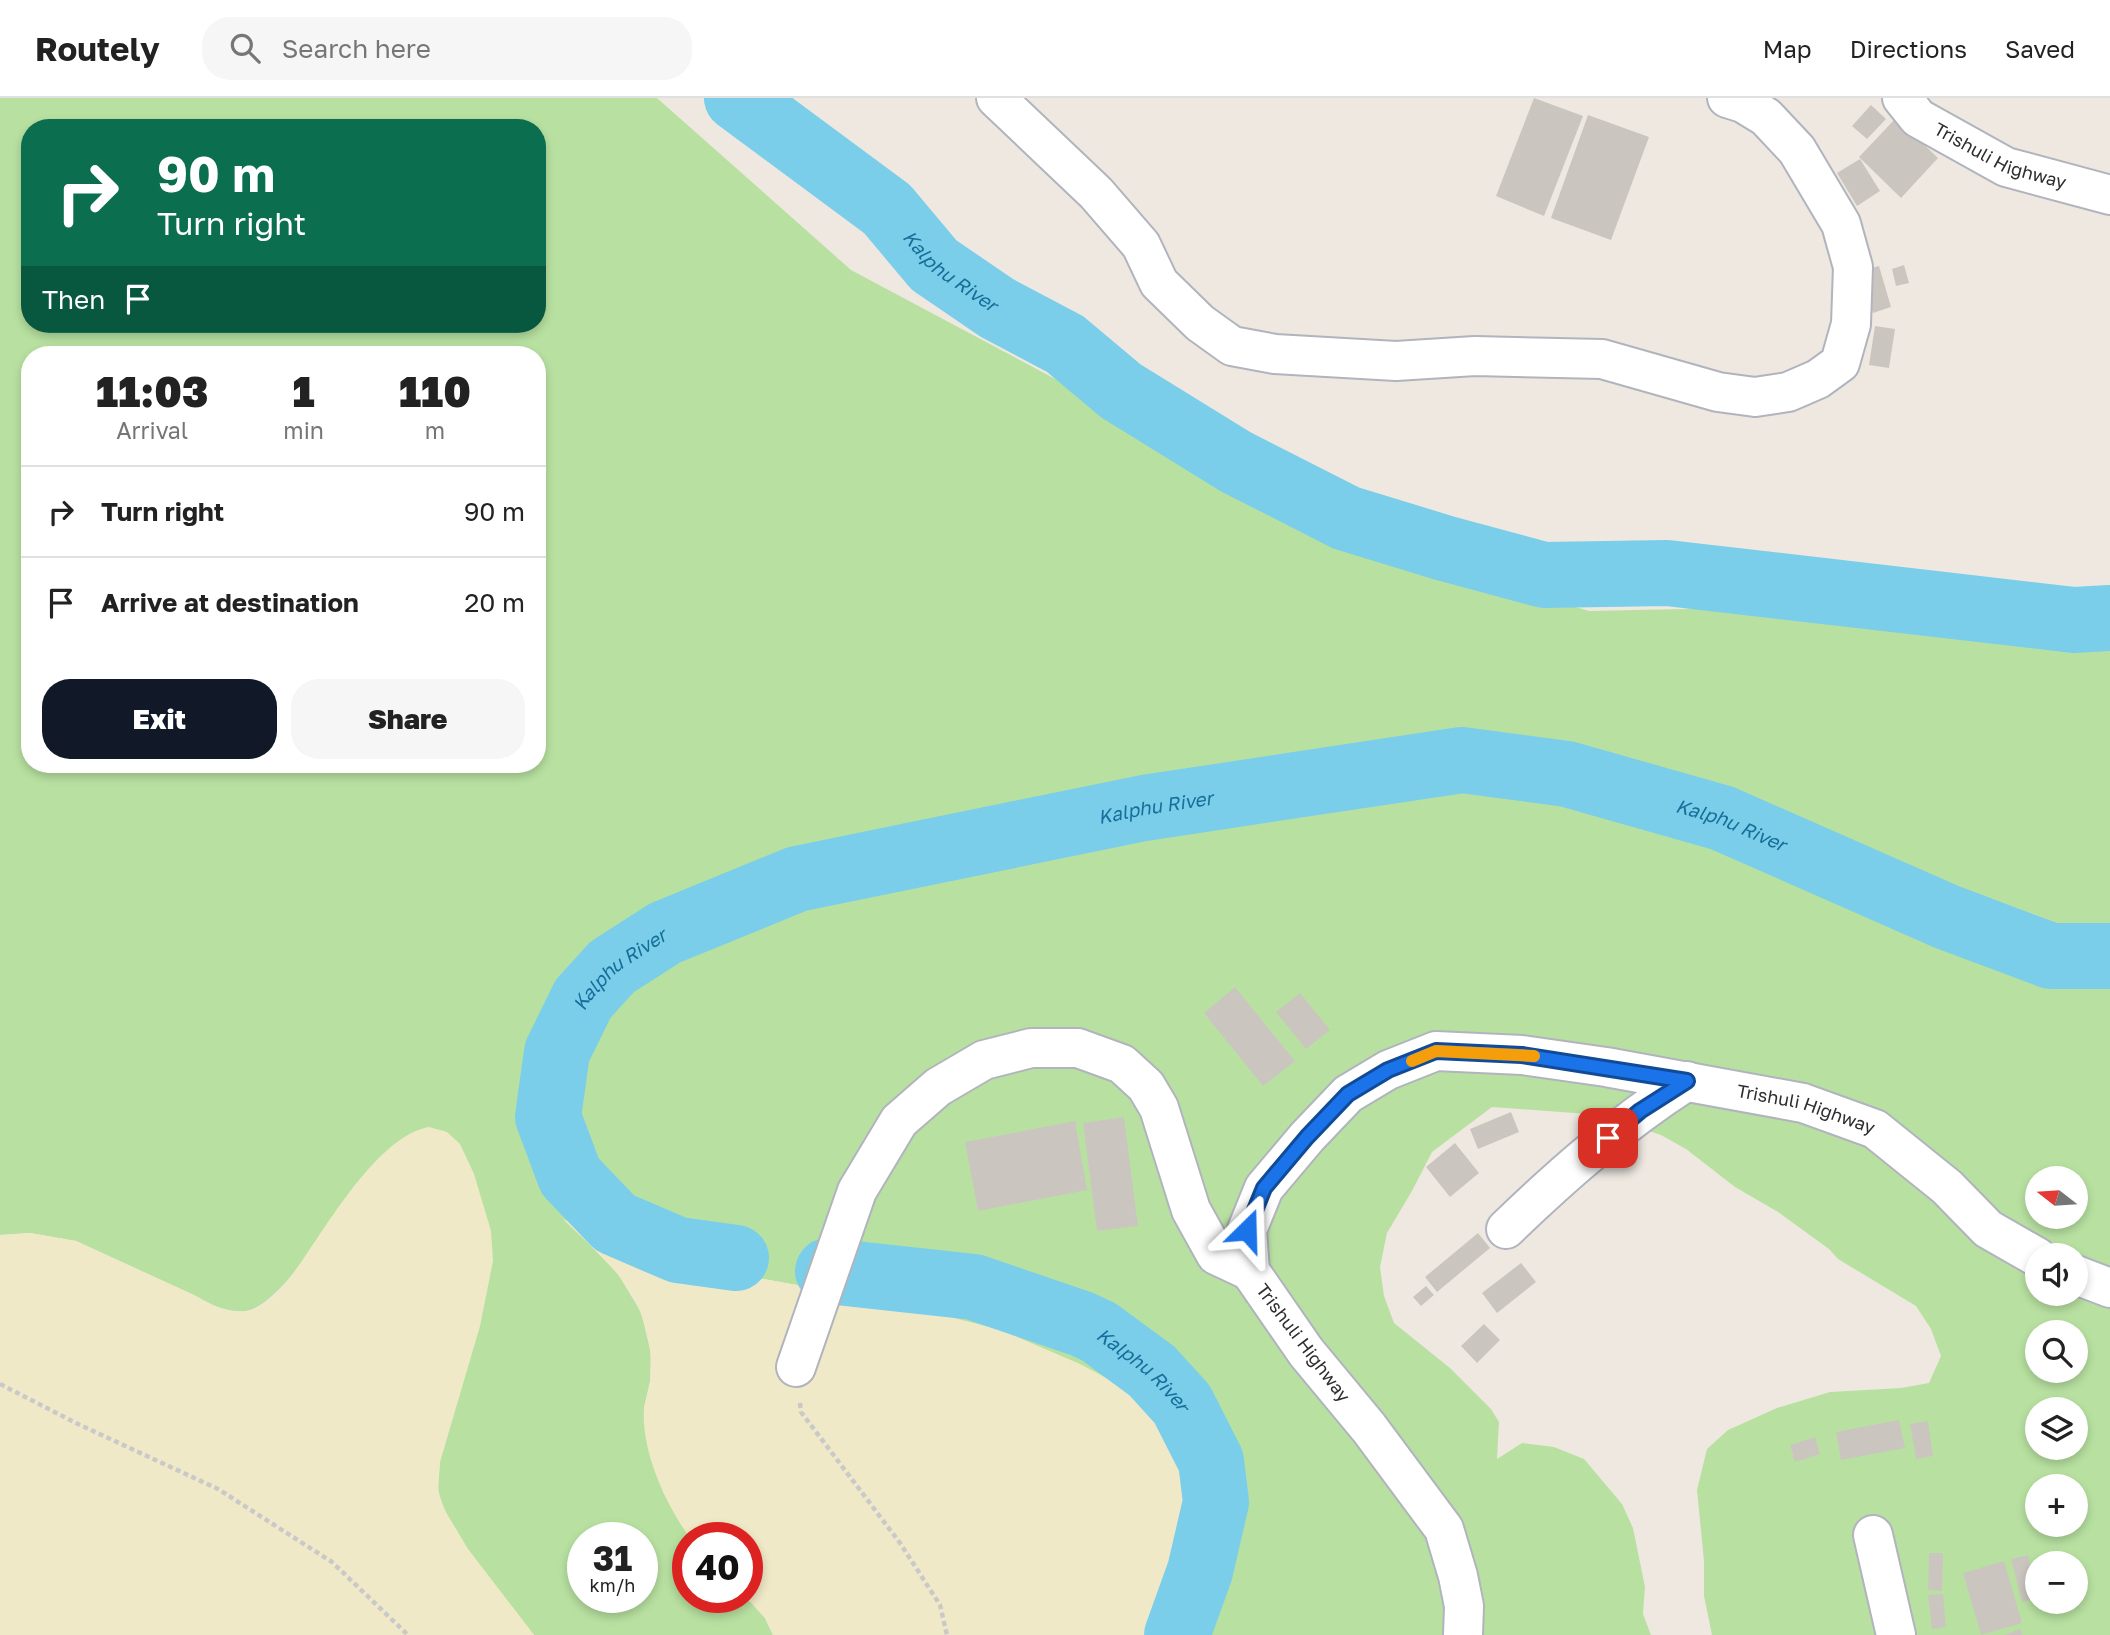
<!DOCTYPE html>
<html lang="en">
<head>
<meta charset="utf-8">
<style>
	body { margin:0; font-family:"Golos Text",sans-serif; background:#f6f6f6; color:#222; height:100vh; display:flex; flex-direction:column; font-size:26px; white-space:nowrap }
	* { box-sizing:border-box; margin:0 }
	p { font-size:23px; color:#767676 }
	.icon { flex:none; width:38px; height:38px; fill:none; stroke:currentColor; stroke-width:2; stroke-linecap:round; stroke-linejoin:round }
	.map { position:relative; flex:1; overflow:hidden }
	.details { position:absolute; left:21px; top:248px; width:525px; height:427px; display:flex; flex-direction:column; background:#fff; border-radius:28px; box-shadow:0 4px 10px #0003 }
	.details>* { flex:none }
	.top-card { position:absolute; left:21px; top:21px; width:525px; height:214px; border-radius:28px; box-shadow:0 4px 10px #0003; background:#0b6e4f; color:#fff; overflow:hidden }
	.needle { width:46px; rotate:287deg }
	.controls { position:absolute; left:2025px; top:1068px; display:grid; gap:14px }
	.controls a { display:grid; place-items:center; width:63px; height:63px; border-radius:50%; background:#fff; box-shadow:0 4px 10px #0003; font-size:35px }
	.speed { position:absolute; left:567px; top:1424px; display:flex; gap:14px; font-size:35px; font-weight:700; text-align:center }
	.speed>* { display:grid; place-content:center; width:91px; height:91px; border-radius:50%; background:#fff; box-shadow:0 4px 10px #0003; line-height:1 }
	.speed small { font-size:18px; font-weight:400 }
	.speed .limit { border:10px solid #d22; background:#fff; color:#111 }
	.pin { position:absolute; display:grid; place-items:center; width:60px; height:60px; color:#fff; margin:-30px; border-radius:14px; box-shadow:0 4px 10px #0006 }
	.me { position:absolute; width:77px; margin:-38px; rotate:22deg; stroke-linejoin:round; filter:drop-shadow(0 0 5px #0008) }
	.turn { display:flex; align-items:center; gap:24px; height:147px; padding:0 21px; font-size:32px }
	.turn .icon { width:91px; height:91px; stroke-width:2.5 }
	.turn b { display:block; font-size:49px; line-height:60px }
	.then { display:flex; align-items:center; height:66px; padding:0 21px; background:#0003; gap:14px; font-size:26px }
	.eta { display:flex; justify-content:space-evenly; align-items:center; height:119px; text-align:center }
	.eta b { font-size:42px; font-weight:800; line-height:49px }
	.button { display:flex; gap:14px; margin-top:auto; padding:14px 21px }
	.button a { flex:1; height:80px; border-radius:28px; background:#111827; color:#fff; font-size:28px; font-weight:800; line-height:80px; text-align:center }
	.button a+a { background:#f6f6f6; color:#222 }
	ul { padding:0; list-style:none }
	li { display:flex; align-items:center; gap:21px; height:91px; padding:0 21px; border-top:2px solid #e0e0e0 }
	li div { flex:1 }
	li b { display:block; font-size:26px }
	li em { font-style:normal }
	header { display:flex; align-items:center; gap:42px; box-sizing:border-box; height:98px; padding:0 35px; background:#fff; border-bottom:2px solid #e0e0e0 }
	header strong { font-size:33px }
	nav { display:flex; gap:38px; margin-inline-start:auto; font-size:24px }
	.search { width:490px; height:63px; background:#f6f6f6; display:flex; align-items:center; gap:18px; box-sizing:border-box; padding:0 24px; border-radius:28px; color:#767676; font-size:26px }
	.map>svg:first-child { display:block }
</style>
</head>
<body>
<header>
<strong>Routely</strong>
<div class="search"><svg class="icon" aria-label="search" viewBox="0 0 24 24"><circle cx="10" cy="10" r="6"/><path d="M15 15l6 6"/></svg>Search here</div>
<nav><a>Map</a><a>Directions</a><a>Saved</a></nav>
</header>
<div class="map">
<svg width="2110" height="1537" viewBox="0 0 2110 1537">
	<rect width="100%" height="100%" fill="#eee8e1"/>
	<path fill="#b8e1a1" fill-rule="evenodd" d="M0,0H657L851,172L1359,443L1589,513L1775,509L2110,545V1537H1712L1704,1498V1463L1697,1392L1707,1351L1728,1332L1777,1310L1830,1294L1901,1290L1929,1285L1941,1258L1931,1231L1916,1208L1838,1161L1829,1151L1778,1114L1735,1089L1686,1051L1661,1037L1601,1017L1492,1009L1432,1054L1412,1093L1387,1135L1380,1169L1384,1198L1394,1225L1450,1270L1491,1311L1499,1324L1497,1361L1522,1345L1554,1349L1584,1361L1622,1406L1633,1430L1645,1489L1643,1516L1651,1537H1153L1186,1440L1195,1384L1187,1346L1166,1317L892,1204L680,1166L620,1147L567,1123L618,1176L641,1214L651,1255L650,1283L644,1310L663,1394L690,1440H688V1500H747L765,1520L773,1537H534C506,1500 451,1440 439,1396C437,1386 439,1374 440,1364L357,1085C335,1116 282,1207 246,1213C228,1215 211,1207 196,1198L76,1143L30,1135L0,1137ZM30,30H537V226H30ZM30,257H537V667H30ZM2037,1080H2076V1118H2037ZM2037,1157H2076V1195H2037ZM2037,1234H2076V1272H2037ZM2037,1311H2076V1349H2037ZM2037,1388H2076V1426H2037ZM583,1440H642V1500H583ZM2037,1465H2076V1503H2037Z"/>
	<g fill="#f0e9c7">
		<path d="M429,1029L447,1034L460,1046L474,1076L491,1133L493,1163L480,1228L440,1364L438,1393L444,1411L468,1451L534,1537H0V1137L30,1135L76,1143L196,1198C211,1207 228,1216 247,1213C271,1209 288,1182 302,1163C329,1124 380,1037 429,1029Z"/>
		<path d="M563,1121L620,1147L680,1166L892,1204L1001,1232L1080,1266L1138,1297L1166,1317L1187,1346L1195,1384L1186,1440L1153,1537H773L765,1520L747,1500V1440H690C666,1407 641,1353 644,1311C645,1302 649,1293 650,1284C653,1262 649,1237 641,1216C627,1177 591,1149 563,1121Z"/>
	</g>
	<g fill="none" stroke-linecap="round" stroke-linejoin="round">
		<g stroke="#7bcee9" stroke-width="66">
			<path id="s1" d="M737,0L887,111L934,167L997,210L1065,246L1121,293L1236,364L1346,420L1444,450L1544,477L1667,475L2074,522L2110,520"/>
			<path id="s2" d="M736,1160L678,1152L615,1125L570,1078L548,1019L557,954L583,901L612,869L665,835L797,781L1144,710L1462,662L1567,676L1722,720L1947,819L2051,858H2110"/>
			<path id="s3" d="M828,1173L974,1189L1082,1226L1099,1234L1152,1273L1182,1306L1211,1363L1216,1404L1200,1473L1177,1537"/>
		</g>
	</g>
	<g fill="#cac6bf">
		<polygon points="1534,0 1583,18 1544,118 1496,98"/>
		<polygon points="1871,7 1886,21 1867,41 1852,28"/>
		<polygon points="1588,17 1649,39 1611,142 1551,120"/>
		<polygon points="1896,20 1938,60 1901,100 1859,59"/>
		<polygon points="1860,61 1880,93 1857,108 1837,75"/>
		<polygon points="1904,167 1909,185 1896,188 1892,171"/>
		<polygon points="1879,168 1891,209 1873,215 1861,173"/>
		<polygon points="1875,228 1895,231 1889,270 1869,267"/>
		<polygon points="1235,889 1295,963 1263,988 1204,915"/>
		<polygon points="1300,895 1330,932 1306,951 1276,914"/>
		<polygon points="1511,1014 1519,1034 1478,1051 1470,1031"/>
		<polygon points="1124,1019 1138,1128 1097,1133 1083,1025"/>
		<polygon points="1075,1023 1087,1092 978,1113 965,1044"/>
		<polygon points="1455,1045 1479,1075 1450,1099 1426,1069"/>
		<polygon points="1478,1135 1490,1150 1437,1194 1425,1179"/>
		<polygon points="1521,1165 1536,1184 1497,1215 1482,1195"/>
		<polygon points="1426,1188 1434,1197 1421,1208 1413,1199"/>
		<polygon points="1484,1226 1500,1242 1477,1265 1461,1248"/>
		<polygon points="1899,1322 1905,1350 1841,1362 1836,1334"/>
		<polygon points="1928,1323 1933,1358 1916,1361 1910,1326"/>
		<polygon points="1815,1339 1820,1356 1795,1364 1790,1347"/>
		<polygon points="1929,1455 1943,1455 1942,1493 1928,1492"/>
		<polygon points="2028,1457 2037,1501 2022,1504 2011,1461"/>
		<polygon points="2004,1463 2022,1525 1981,1537 1963,1475"/>
		<polygon points="1943,1496 1946,1529 1932,1531 1928,1497"/>
		<polygon points="2020,1531 2022,1537 2005,1537"/>
	</g>
	<g fill="none" stroke-linecap="round" stroke-linejoin="round">
		<g stroke="#b1b4bd" stroke-width="42">
			<g id="minor">
				<polyline points="996,0 1096,95 1141,147 1159,185 1200,225 1232,248 1275,256 1396,263 1475,258 1602,261 1718,294 1755,299 1788,294 1818,281 1840,265 1851,226 1853,169 1841,126 1797,52 1766,19 1743,5 1727,0"/>
				<path id="s4" d="M1902,0L1918,20L2006,69L2110,97"/>
				<path d="M1506,1131C1563,1076 1619,1027 1687,983"/>
				<polyline points="2076,1177 2110,1190"/>
				<polyline points="796,1269 857,1093 899,1023 938,989 984,962 1031,950 1078,950 1122,966 1146,988 1159,1010 1191,1112 1216,1157 1250,1173"/>
				<polyline points="1873,1437 1896,1537"/>
				<path id="s5" d="M1463,1537L1464,1508L1458,1478L1444,1431L1369,1330L1306,1254L1250,1173L1247,1132L1264,1090L1307,1039L1348,996L1388,972L1436,953L1522,957L1606,969L1803,1005L1875,1031L1947,1089L1988,1131L2037,1159"/>
			</g>
		</g>
		<g stroke="#c9c9c9" stroke-width="4.5" stroke-dasharray="5 3.5" stroke-linecap="butt">
			<polyline points="0,1286 78,1326 218,1391 332,1464 408,1537"/>
			<polyline points="800,1305 801,1314 900,1445 940,1507 947,1537"/>
		</g>
		<use href="#minor" stroke="#fff" stroke-width="38"/>
	</g>
	<g fill="none" stroke-linecap="round" stroke-linejoin="round">
		<g stroke="#114b97" stroke-width="18">
			<polyline id="route" points="1247,1132 1264,1090 1307,1039 1348,996 1388,972 1436,953 1522,957 1687,983 1640,1013 1608,1040"/>
		</g>
		<use href="#route" stroke="#1a73e8" stroke-width="12"/>
		<polyline stroke="#f59e0b" stroke-width="12" points="1412,963 1436,953 1534,958"/>
	</g>
	<g text-anchor="middle" stroke-width="5" stroke-linejoin="round" paint-order="stroke">
		<g font-size="18" fill="#2e2e2e" stroke="#fff">
			<text dy="6" stroke="none"><textPath href="#s4" startOffset="117">Trishuli Highway</textPath></text>
			<text dy="6" stroke="none"><textPath href="#s5" startOffset="1118">Trishuli Highway</textPath></text>
			<text transform="translate(1303 1245) rotate(53)" y="6">Trishuli Highway</text>
		</g>
		<g font-size="19" font-style="italic" fill="#156f9a" stroke="#fff">
			<text dy="7" stroke="none"><textPath href="#s1" startOffset="276">Kalphu River</textPath></text>
			<text dy="7" stroke="none"><textPath href="#s2" startOffset="994">Kalphu River</textPath></text>
			<text dy="7" stroke="none"><textPath href="#s2" startOffset="1582">Kalphu River</textPath></text>
			<text dy="7" stroke="none"><textPath href="#s2" startOffset="427">Kalphu River</textPath></text>
			<text dy="7" stroke="none"><textPath href="#s3" startOffset="338">Kalphu River</textPath></text>
		</g>
	</g>
</svg>
<div class="controls">
<a><svg class="needle" viewBox="-14 -14 28 28"><path d="M0-13l5 13h-10z" fill="#e53935"/><path d="M0 13l5-13h-10z" fill="#767676"/></svg></a>
<a><svg class="icon" aria-label="sound" viewBox="0 0 24 24"><path d="M4 9h4l5-4v14l-5-4H4zM17 9q2 3 0 6"/></svg></a>
<a><svg class="icon" aria-label="search" viewBox="0 0 24 24"><circle cx="10" cy="10" r="6"/><path d="M15 15l6 6"/></svg></a>
<a><svg class="icon" aria-label="layers" viewBox="0 0 24 24"><path d="M12 4l9 5-9 5-9-5zM3 14l9 5 9-5"/></svg></a>
<a>+</a>
<a>−</a>
</div>
<div class="speed"><div>31<small>km/h</small></div><div class="limit">40</div></div>
<div class="pin" style="left:1608px;top:1040px;background:#d93025"><svg class="icon" aria-label="arrive" viewBox="0 0 24 24"><path d="M6 21V4h12l-3 4 3 4H6"/></svg></div>
<svg class="me" style="left:1247px;top:1132px" viewBox="-20 -20 40 40"><path d="M0-17L14 15 0 8-14 15z" fill="#1a73e8" stroke="#fff" stroke-width="4"/></svg>
<div class="top-card">
<div class="turn"><svg class="icon" aria-label="right" viewBox="0 0 24 24"><path d="M7 20v-9h11M14 6l5 5-5 5"/></svg><div><b>90 m</b>Turn right</div></div>
<div class="then">Then<svg class="icon" aria-label="arrive" viewBox="0 0 24 24"><path d="M6 21V4h12l-3 4 3 4H6"/></svg></div>
</div>
<section class="details">
<div class="eta">
<div><b>11:03</b><p>Arrival</p></div>
<div><b>1</b><p>min</p></div>
<div><b>110</b><p>m</p></div>
</div>
<ul>
<li><svg class="icon" aria-label="right" viewBox="0 0 24 24"><path d="M7 20v-9h11M14 6l5 5-5 5"/></svg><div><b>Turn right</b></div><em>90 m</em></li>
<li><svg class="icon" aria-label="arrive" viewBox="0 0 24 24"><path d="M6 21V4h12l-3 4 3 4H6"/></svg><div><b>Arrive at destination</b></div><em>20 m</em></li>
</ul>
<div class="button"><a>Exit</a><a>Share</a></div>
</section>
</div>
</body>
</html>
